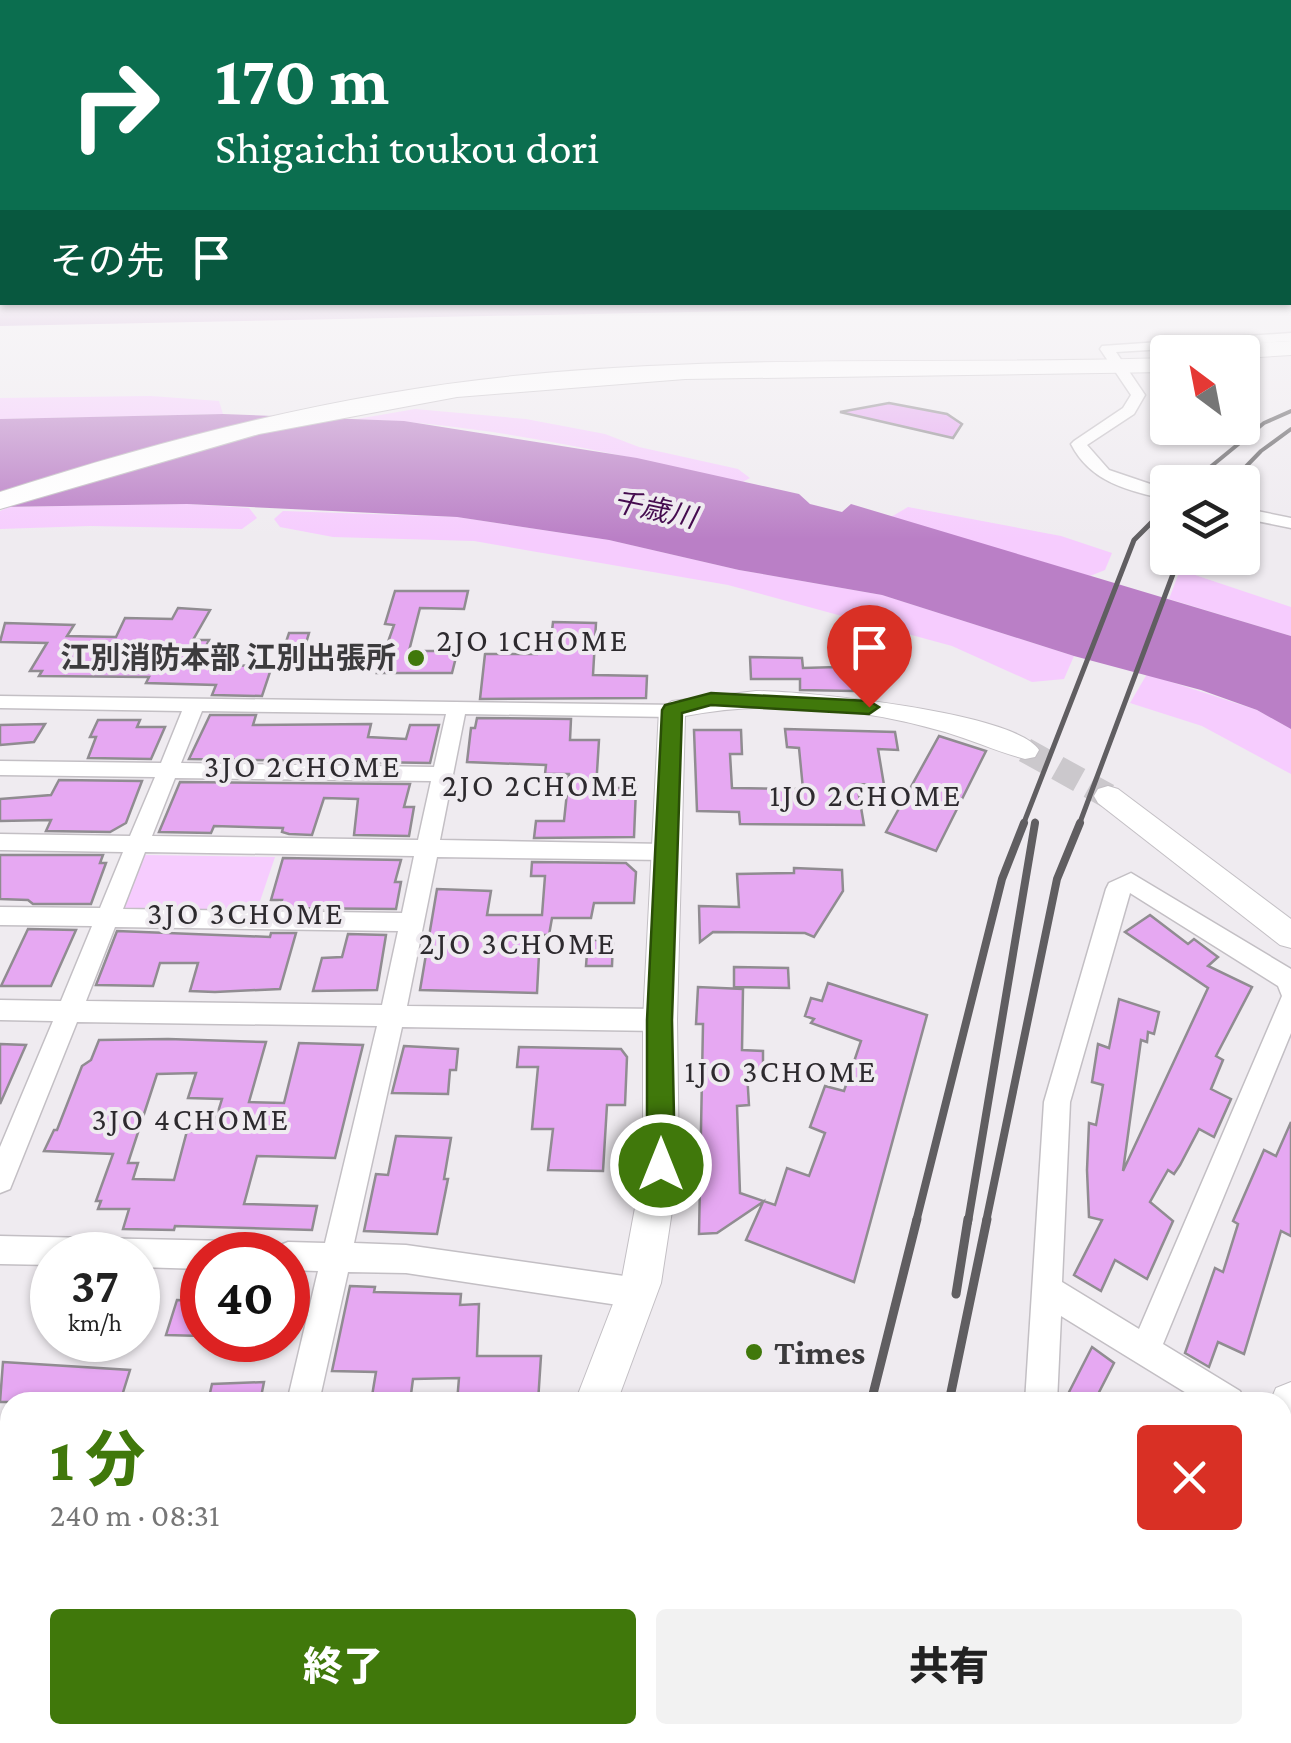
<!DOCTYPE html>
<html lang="ja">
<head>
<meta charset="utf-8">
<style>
	body { margin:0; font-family:"Crimson Pro","Noto Sans JP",serif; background:#f2f2f2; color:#222; height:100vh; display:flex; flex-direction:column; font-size:38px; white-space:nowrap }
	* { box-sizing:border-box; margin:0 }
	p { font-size:32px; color:#767676 }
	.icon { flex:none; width:55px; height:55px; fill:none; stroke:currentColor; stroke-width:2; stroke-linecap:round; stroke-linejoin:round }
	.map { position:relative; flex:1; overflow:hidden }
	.drawer { position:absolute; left:0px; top:1392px; width:1292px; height:352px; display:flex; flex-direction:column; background:#fff; border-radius:30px 30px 0 0; box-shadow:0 2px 8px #0004 }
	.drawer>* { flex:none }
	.banner { position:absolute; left:0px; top:0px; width:1292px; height:305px; box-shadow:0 2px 8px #0004; background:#0b6e4f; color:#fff; overflow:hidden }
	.needle { width:65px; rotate:328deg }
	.controls { position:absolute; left:1150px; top:335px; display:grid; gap:20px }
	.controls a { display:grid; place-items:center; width:110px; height:110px; border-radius:10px; background:#fff; box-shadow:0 2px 8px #0004; font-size:50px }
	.speed { position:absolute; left:30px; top:1232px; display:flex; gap:20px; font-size:50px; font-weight:700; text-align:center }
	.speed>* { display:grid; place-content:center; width:130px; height:130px; border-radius:50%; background:#fff; box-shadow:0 2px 8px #0004; line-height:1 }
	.speed small { font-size:25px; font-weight:400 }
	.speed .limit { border:15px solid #d22; background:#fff; color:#111 }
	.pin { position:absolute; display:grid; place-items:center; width:85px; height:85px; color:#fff; margin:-102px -42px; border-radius:50% 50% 50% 0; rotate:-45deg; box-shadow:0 0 10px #0007 }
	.pin .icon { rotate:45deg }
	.me { position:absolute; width:110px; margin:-55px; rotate:0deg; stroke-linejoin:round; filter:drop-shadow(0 0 8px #0008) }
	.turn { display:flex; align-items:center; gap:35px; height:210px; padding:0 50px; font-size:45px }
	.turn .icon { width:130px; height:130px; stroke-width:2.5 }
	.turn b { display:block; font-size:70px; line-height:85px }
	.then { display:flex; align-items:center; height:95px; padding:0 50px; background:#0003; gap:20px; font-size:38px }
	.round { display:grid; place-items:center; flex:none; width:105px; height:105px; border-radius:10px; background:#f2f2f2 }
	.summary { display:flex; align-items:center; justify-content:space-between; height:170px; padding:0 50px }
	h1 { font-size:60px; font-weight:800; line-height:75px; color:#40780b }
	.button { display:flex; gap:20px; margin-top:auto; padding:20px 50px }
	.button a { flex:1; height:115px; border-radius:10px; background:#40780b; color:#fff; font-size:40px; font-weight:800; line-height:115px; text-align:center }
	.button a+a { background:#f2f2f2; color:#222 }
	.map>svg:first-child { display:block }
</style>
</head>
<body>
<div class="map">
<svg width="1291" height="1743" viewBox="0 0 1291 1743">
	<rect width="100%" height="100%" fill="#efebf0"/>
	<g fill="#f6ccfe">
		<polygon points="151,396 219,401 223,414 0,419 0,398"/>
		<path d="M415,409L526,419L605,434L639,447L738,469L750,478L741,483C616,453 486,424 357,419Z"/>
		<polygon points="187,504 249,508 257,518 242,529 90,526 0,529 0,511 9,507"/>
		<polygon points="908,507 1061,536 1112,553 1105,570 1090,576 891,517"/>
		<polygon points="283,511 457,517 609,540 739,570 882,595 1074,656 1064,679 1032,682 952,646 728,585 474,541 333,537 280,527 274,519"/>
		<polygon points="1180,570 1291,607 1291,636 1169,599"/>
		<polygon points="1147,674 1257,710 1291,729 1291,774 1202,726 1130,703"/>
		<polygon points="145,855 275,857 257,910 121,910"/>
	</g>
	<g fill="#ba7fc6">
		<polygon points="0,295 2,302 1128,303 0,326"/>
		<polygon points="223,414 404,421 637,458 799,494 810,504 842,512 851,504 1291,636 1291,729 1257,710 1201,690 1074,656 882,595 739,570 609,540 457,517 187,504 0,507 0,419"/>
	</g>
	<g fill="#e6a8f2" stroke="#908c91" stroke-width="2.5" fill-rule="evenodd">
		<polygon points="889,403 947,414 962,424 953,438 840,412"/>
		<polygon points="395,591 468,591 464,609 420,608 409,651 454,651 457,653 452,673 377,673 394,625 385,624"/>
		<polygon points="178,608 210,610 193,640 209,640 197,665 272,666 262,696 212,695 216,685 146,683 149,677 39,676 42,671 30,671 47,643 0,642 5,623 74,625 67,636 116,637 125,618 172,619"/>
		<polygon points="553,622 596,623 593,675 647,676 646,698 480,699 485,654 537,654 538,649 550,649"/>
		<polygon points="289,633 309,633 300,663 279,663"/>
		<polygon points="750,657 802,658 803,668 837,667 838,672 851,672 853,691 800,690 800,679 751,679"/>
		<polygon points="210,715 256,715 253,725 371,724 368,737 406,739 410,725 439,725 430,763 189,759"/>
		<polygon points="477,718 571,719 570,740 599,740 596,788 636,788 634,837 534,838 536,821 564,821 569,774 545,774 546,765 467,762 471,728 475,728"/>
		<polygon points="98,720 140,720 137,727 165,727 151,759 88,758 96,737 90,737"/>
		<polygon points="45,724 34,742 0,745 0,725"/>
		<polygon points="785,729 895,732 898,750 878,749 884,785 857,784 864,825 740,824 739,812 697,811 694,730 741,730 742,754 730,754 732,788 803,789 799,748 787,747"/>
		<polygon points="939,736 986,751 936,851 886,832"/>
		<polygon points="59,780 142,781 126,823 110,832 46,831 51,820 0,821 0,799 51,795"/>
		<polygon points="180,782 410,784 404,807 414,807 409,836 354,835 358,799 324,798 312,835 289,834 282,832 283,828 214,826 211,833 159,832"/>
		<polygon points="0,855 103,855 100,863 106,863 91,904 33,904 28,900 0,899"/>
		<polygon points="283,858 401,860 395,882 401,882 396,909 280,908 282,900 271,900"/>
		<polygon points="532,862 626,863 636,872 634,903 594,903 591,918 552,918 549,935 540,935 537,993 420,990 437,889 491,891 487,915 542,915 545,876 531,876"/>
		<polygon points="794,868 842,870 843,891 814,937 805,933 713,932 700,942 699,906 739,907 737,874 794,873"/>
		<polygon points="1150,915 1188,944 1194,939 1218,957 1208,966 1252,987 1216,1056 1223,1060 1211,1089 1231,1099 1214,1137 1199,1129 1180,1165 1174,1174 1168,1170 1150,1202 1173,1221 1147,1279 1115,1260 1101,1291 1074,1275 1102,1220 1089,1217 1087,1170 1089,1123 1096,1125 1103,1085 1092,1082 1098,1044 1109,1048 1119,999 1159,1012 1154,1034 1148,1032 1147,1042 1141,1040 1123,1171 1208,988 1125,932"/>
		<polygon points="28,929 76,930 51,986 1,986"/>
		<polygon points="117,931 270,937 271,933 296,933 280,989 215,992 190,991 198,963 160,963 153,986 96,985"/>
		<polygon points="348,934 386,935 377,990 313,991 322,958 342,957"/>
		<polygon points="588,940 613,940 612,966 586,966"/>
		<polygon points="734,967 788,968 789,988 734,987"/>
		<polygon points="828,983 927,1015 854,1282 746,1240 763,1202 717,1233 699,1234 703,1024 696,1024 698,987 743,989 742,1050 763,1051 763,1074 747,1073 749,1105 737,1106 740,1193 775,1205 787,1168 809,1176 825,1133 810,1127 825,1086 844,1091 861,1041 811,1023 814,1019 805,1016 811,998 822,1001"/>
		<path d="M168,1039L266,1042L249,1102L284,1103L299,1043L363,1045L335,1158L257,1156L244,1204L317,1206L312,1230L175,1226L174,1230L123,1229L129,1209H98L101,1201H96L113,1154L44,1151L54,1130H57L82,1066L91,1060L99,1040ZM196,1073L188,1098L222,1099L212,1131H187L174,1180L133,1179L138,1163H128L157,1074Z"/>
		<polygon points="0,1044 26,1045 0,1104"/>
		<polygon points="404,1046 458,1049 456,1070 450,1070 448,1094 392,1093"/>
		<polygon points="519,1047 621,1049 627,1057 625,1105 607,1105 603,1171 548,1170 553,1129 532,1129 538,1067 517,1067"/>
		<polygon points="1291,1122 1291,1236 1281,1231 1244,1354 1218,1342 1209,1367 1185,1353 1215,1268 1223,1272 1238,1224 1233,1221 1264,1150 1276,1156"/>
		<polygon points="396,1136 451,1138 444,1179 448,1179 437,1234 364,1231 376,1174 388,1175"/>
		<polygon points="350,1286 375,1287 374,1292 461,1294 460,1305 479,1304 477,1356 541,1356 538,1402 457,1402 459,1378 413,1379 410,1402 371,1402 376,1372 332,1371"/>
		<polygon points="177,1300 202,1301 202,1336 166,1335"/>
		<polygon points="1092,1347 1114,1363 1094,1402 1076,1402 1067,1396"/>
		<polygon points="3,1362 130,1370 120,1402 0,1402"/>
		<polygon points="264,1382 260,1402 208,1402 212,1384"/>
	</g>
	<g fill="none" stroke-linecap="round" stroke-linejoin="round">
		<polyline stroke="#cbc8cc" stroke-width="25" stroke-dasharray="25 12" stroke-linecap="butt" points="1025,750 1108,796"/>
		<g stroke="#c3bfc4" stroke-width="3">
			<g id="minor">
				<path d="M1291,333V341L1116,352L1145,395L1134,414L1087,445L1109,470L1168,490V500C1128,490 1091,483 1071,444L1074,441L1123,408L1131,395L1100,349L1102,346Z"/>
				<polygon points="1242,508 1291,518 1291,528 1242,518"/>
				<path d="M0,696L679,705L682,710L672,717L465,714L440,840L666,844L677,852L666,860L437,857L407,1006L660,1009L669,1013L673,1020L669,1027L660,1031L402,1027L354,1243L406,1245L638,1278L649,1282L653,1293L649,1304L638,1308L406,1273L348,1272L319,1402H287L318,1271L288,1270V1255H274L278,1246L288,1242L325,1243L377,1026L77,1022L10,1189L0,1193V1147L53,1021L0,1020V1000L61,1001L92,926L0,925V907L100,908L123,852L0,850V834L130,836L155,777L0,775V761L161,763L182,711L0,708ZM202,711L446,714L434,767L181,763ZM175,778L431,781L418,840L152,836ZM145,852L414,856L402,913L123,909ZM115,927L398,931L382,1005L86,1001Z"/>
				<path d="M1131,873L1291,969V1033L1163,1344L1240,1391L1245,1402H1201L1061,1316L1057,1402H1025L1044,1102L1106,889L1109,883ZM1130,893L1278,986L1282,996L1139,1329L1062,1282L1070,1102Z"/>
				<polygon points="0,1236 230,1241 240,1245 245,1255 202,1255 202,1269 138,1267 138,1255 52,1255 52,1265 0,1264"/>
				<rect x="0" y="1629" width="10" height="36"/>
				<polygon points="210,1735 248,1735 246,1743 208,1743"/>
				<polygon points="1141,1735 1195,1735 1199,1743 1145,1743"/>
			</g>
		</g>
		<g stroke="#c3bfc4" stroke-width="2">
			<g id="tertiary">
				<path d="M756,691C804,691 1015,712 1039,750L1035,757L1025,759C998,752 972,740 945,732C862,708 770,699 685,716L677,1020L679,1165L661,1283L617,1402H575L621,1283L643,1165V1020L659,710L672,701Z"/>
				<polygon points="1108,786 1118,789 1291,919 1291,948 1280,945 1098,803 1094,796 1098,789"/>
				<polygon points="1291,1382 1291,1447 1282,1450 1282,1402 1270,1402 1276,1388"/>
				<polygon points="444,1735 494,1735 491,1743 441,1743"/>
				<polygon points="1164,1735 1214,1735 1212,1743 1162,1743"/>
			</g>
		</g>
		<g stroke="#c3bfc4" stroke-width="2">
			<g id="trunk">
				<polygon points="1291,341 1291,355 1242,358 1242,352 1210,352 1221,345"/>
				<path d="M1168,358V372L685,379L457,397L259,434L0,509V492C171,437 345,392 524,375C738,354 953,365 1168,358Z"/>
			</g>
		</g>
		<use href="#minor" fill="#fff" fill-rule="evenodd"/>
		<use href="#tertiary" fill="#fff" fill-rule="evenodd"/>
		<use href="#trunk" fill="#fff" fill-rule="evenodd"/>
		<g stroke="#605e61" stroke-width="4">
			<polyline points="1192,482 1264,423 1291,411"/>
			<polyline points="1231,482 1261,451 1291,429"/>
			<polyline points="1150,524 1168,506"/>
		</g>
		<g stroke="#605e61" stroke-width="5">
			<polyline points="1023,825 1134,540 1152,522"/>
			<polyline points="1034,825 1035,821"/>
			<polyline points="1079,825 1179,558"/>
		</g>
		<g stroke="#605e61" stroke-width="8">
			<polyline points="916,1222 1002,879 1024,823"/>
			<polyline points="968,1222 1035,823"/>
			<polyline points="986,1222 1057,879 1080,823"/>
		</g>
		<g stroke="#605e61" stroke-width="9">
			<polyline points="956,1294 968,1219"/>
			<polyline points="871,1402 917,1219"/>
			<polyline points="949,1402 987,1219"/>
			<polyline points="789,1743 790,1735"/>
			<polyline points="887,1743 889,1735"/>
			<polyline points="920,1743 921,1735"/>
		</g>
	</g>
	<linearGradient id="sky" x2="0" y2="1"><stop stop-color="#959fda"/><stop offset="0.55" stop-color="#f8f6f8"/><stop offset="1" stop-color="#f8f6f8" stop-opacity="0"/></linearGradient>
	<rect width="1291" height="539" fill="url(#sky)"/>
	<polygon fill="#40780b" stroke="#2a4e07" stroke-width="2.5" points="711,693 869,701 879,707 869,714 711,705 682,713 672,1020 675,1165 671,1174 661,1178 651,1174 647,1165 647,1020 662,710 665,705"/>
	<g fill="#40780b" stroke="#efebf0" stroke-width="4">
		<circle cx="416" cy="658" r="10"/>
		<circle cx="754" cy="1352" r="10"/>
	</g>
	<g text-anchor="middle" stroke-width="8" stroke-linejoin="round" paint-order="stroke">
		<g font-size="28" font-style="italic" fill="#450c4f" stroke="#efebf0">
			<text transform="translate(655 509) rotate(12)" y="10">千歳川</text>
		</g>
		<g font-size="30" font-weight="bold" fill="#3c3b3d" stroke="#efebf0" text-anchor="end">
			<text x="396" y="668">江別消防本部 江別出張所</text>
		</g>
		<g font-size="32" letter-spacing="2.5" fill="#2d2a2e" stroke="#efebf0">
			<text x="533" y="651">2JO 1CHOME</text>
			<text x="303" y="777">3JO 2CHOME</text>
			<text x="541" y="796">2JO 2CHOME</text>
			<text x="866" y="806">1JO 2CHOME</text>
			<text x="246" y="924">3JO 3CHOME</text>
			<text x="518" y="954">2JO 3CHOME</text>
			<text x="781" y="1082">1JO 3CHOME</text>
			<text x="191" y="1130">3JO 4CHOME</text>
		</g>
		<g font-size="35" font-weight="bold" fill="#3c3b3d" stroke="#efebf0" text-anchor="start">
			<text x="774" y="1364">Times</text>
		</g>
	</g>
</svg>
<div class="controls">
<a><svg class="needle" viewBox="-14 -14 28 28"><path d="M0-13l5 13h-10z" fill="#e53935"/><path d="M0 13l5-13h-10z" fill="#767676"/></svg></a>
<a><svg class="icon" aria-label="layers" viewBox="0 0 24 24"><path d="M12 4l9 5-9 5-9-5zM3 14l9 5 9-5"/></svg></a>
</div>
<div class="speed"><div>37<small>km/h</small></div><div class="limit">40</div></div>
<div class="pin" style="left:869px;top:707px;background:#d93025"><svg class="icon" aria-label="arrive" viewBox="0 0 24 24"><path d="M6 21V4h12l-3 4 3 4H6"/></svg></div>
<svg class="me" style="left:661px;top:1165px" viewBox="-20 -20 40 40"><circle r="17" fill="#40780b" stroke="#fff" stroke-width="3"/><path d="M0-11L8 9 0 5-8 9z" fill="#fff"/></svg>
<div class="banner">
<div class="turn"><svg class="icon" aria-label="right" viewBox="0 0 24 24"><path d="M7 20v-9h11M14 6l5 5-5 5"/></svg><div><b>170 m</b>Shigaichi toukou dori</div></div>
<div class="then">その先<svg class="icon" aria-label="arrive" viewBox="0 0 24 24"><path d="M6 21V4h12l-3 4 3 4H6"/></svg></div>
</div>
<section class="drawer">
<div class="summary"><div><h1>1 分</h1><p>240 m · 08:31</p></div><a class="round" style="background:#d93025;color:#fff"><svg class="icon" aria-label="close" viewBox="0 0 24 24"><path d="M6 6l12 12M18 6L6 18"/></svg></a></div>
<div class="button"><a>終了</a><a>共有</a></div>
</section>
</div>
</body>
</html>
